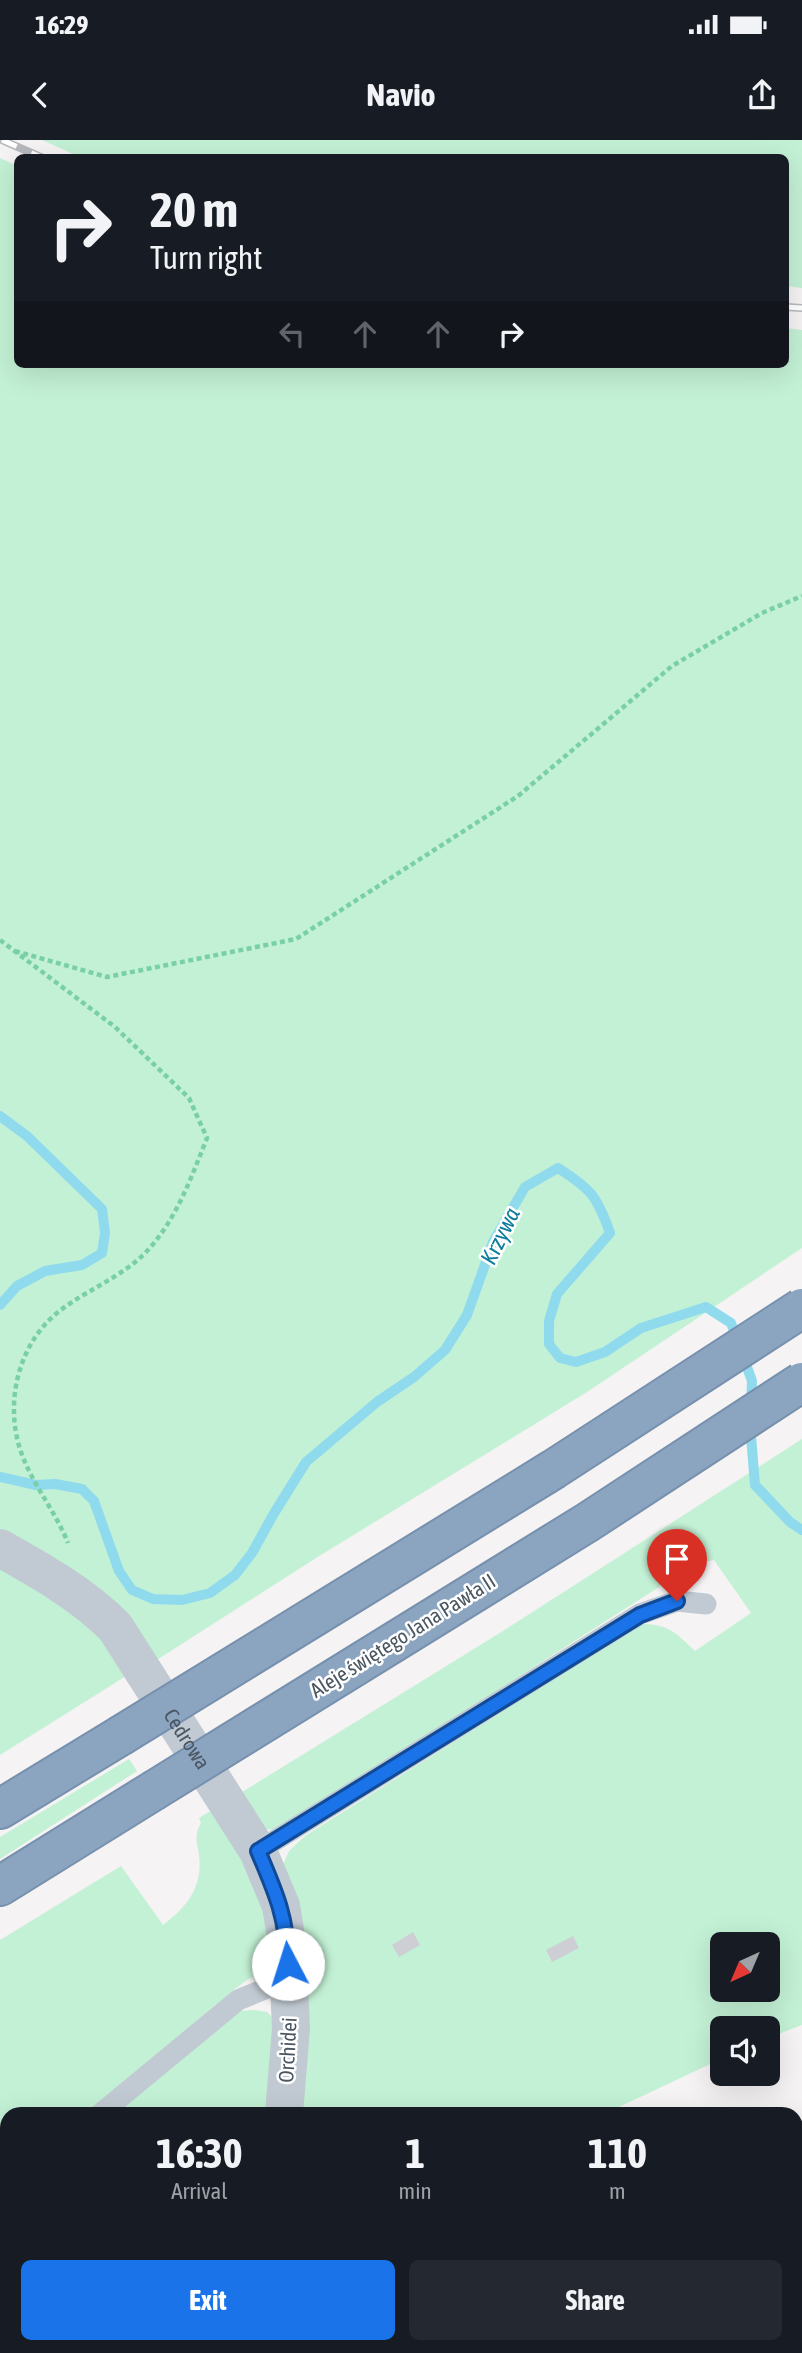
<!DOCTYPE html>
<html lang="en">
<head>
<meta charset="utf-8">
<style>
	body { margin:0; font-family:"Asap Condensed",sans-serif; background:#242831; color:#f1f3f6; height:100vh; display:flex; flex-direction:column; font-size:26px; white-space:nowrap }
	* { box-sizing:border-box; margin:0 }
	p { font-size:23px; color:#9ea1a6 }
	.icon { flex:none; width:38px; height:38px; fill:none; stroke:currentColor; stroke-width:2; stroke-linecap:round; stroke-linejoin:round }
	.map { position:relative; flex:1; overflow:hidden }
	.sheet { position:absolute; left:0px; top:1967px; width:803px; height:247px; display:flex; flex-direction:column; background:#171b24; border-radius:21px 21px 0 0; box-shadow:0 7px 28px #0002 }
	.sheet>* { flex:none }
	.hud { position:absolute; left:14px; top:14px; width:775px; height:214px; border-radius:10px; box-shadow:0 7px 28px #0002; background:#171b24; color:#f1f3f6; overflow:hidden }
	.needle { width:46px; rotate:224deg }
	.fabs { position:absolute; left:710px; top:1792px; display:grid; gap:14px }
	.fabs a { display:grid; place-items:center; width:70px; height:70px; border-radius:10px; background:#171b24; box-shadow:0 7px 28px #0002; font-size:35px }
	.pin { position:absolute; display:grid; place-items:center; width:60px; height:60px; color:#fff; margin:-72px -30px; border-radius:50% 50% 50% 0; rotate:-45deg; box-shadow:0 0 7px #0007 }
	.pin .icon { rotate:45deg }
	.me { position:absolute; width:77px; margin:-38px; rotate:355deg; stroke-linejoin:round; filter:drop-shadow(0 0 5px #0008) }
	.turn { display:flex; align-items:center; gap:24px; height:147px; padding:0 21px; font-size:32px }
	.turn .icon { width:91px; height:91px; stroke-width:2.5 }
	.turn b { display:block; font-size:49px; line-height:60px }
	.lanes { display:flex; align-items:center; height:66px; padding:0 21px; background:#0003; justify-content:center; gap:35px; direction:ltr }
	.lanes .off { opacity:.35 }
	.eta { display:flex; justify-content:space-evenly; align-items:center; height:119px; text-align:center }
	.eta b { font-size:42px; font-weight:700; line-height:49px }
	.primary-button { display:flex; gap:14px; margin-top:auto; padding:14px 21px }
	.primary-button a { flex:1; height:80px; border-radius:10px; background:#1a73e8; color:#fff; font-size:28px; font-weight:700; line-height:80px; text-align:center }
	.primary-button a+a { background:#242831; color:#f1f3f6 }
	.status { display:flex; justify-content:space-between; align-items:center; height:49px; padding:0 35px; background:#171b24; direction:ltr }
	.status svg { height:19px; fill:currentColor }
	header { display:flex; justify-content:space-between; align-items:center; height:91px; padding:0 21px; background:#171b24; font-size:32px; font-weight:700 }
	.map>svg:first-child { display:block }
</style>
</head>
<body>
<div class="status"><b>16:29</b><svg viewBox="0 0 49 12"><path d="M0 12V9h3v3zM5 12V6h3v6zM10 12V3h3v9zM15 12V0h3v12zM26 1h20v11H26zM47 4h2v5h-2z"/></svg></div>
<header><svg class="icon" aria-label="back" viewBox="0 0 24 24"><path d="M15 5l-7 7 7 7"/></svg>Navio<svg class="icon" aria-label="share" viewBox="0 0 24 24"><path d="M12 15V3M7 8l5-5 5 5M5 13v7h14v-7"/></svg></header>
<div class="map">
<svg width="802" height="2213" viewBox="0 0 802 2213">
	<rect width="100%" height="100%" fill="#f5f3f3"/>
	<g fill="#c3f1d5" fill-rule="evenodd">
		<polygon points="42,0 802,0 802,148 786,146 786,18 82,18"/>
		<polygon points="0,18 17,26 18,224 786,224 786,188 802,190 802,1108 587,1252 316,1418 152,1523 0,1391"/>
		<path d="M802,1299V1885L768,1898V1888H723V1918L604,1974H292L282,1727L289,1711L305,1696L641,1484C669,1484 676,1493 695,1511L751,1473L714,1420L695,1424L279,1690L263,1689L234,1657L503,1491ZM723,1804H768V1850H723Z"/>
		<polygon points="0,1417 83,1470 134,1531 0,1615"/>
		<polygon points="129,1619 137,1631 0,1719 0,1697"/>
		<path d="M217,1667L258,1735L273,1827L247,1840L235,1849L84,1974H7V2034L0,2040V1800L121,1726L163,1785C187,1767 203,1747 199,1715C197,1702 194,1695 201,1683L199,1678Z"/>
		<polygon points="255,1870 267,1872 277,1882 273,1974 114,1974 235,1871"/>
		<polygon points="7,2063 7,2144 0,2136 0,2069"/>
		<polygon points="61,2207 186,2207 180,2213 66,2213"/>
		<polygon points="281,2207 651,2207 669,2213 281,2213"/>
	</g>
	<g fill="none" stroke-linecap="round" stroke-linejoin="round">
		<g stroke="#90daee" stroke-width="10">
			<polyline points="0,976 27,996 102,1069 105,1093 102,1113 82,1125 45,1131 17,1146 0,1165"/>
			<polyline points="743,1216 752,1241 751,1265"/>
			<polyline points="750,1284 755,1345 790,1382 802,1390"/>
			<path d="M0,1337L36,1345L55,1344L82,1349L94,1361L119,1431L132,1450L153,1459L182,1460L210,1453L235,1435L252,1413L273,1375L306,1322L377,1262L414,1237L445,1210L467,1175L493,1102L525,1047L558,1028C591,1049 597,1056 610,1093L557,1154L549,1181V1204L560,1218L576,1222L605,1212L641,1188L706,1167L731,1183L738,1201"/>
		</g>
	</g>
	<g fill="#cdcfd5">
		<polygon points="413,1792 420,1805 399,1817 392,1805"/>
		<polygon points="573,1796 579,1808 552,1822 546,1810"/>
		<polygon points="802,2032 802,2061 796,2056 796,2039"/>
		<polygon points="802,2157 802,2213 778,2213 773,2207 796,2207 796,2162"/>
	</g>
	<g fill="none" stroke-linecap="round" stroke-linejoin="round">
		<g stroke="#7690ad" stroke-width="42">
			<g id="highway">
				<polyline points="0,1669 120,1596"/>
				<polyline points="0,1746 153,1651"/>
			</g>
		</g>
		<g stroke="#7ad0a6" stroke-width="4.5" stroke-dasharray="5 3.5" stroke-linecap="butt">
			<path d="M0,800L115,887L189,958L207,998C191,1038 177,1078 148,1110C122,1138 85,1150 57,1173C18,1205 5,1262 20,1309C31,1343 55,1370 68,1403"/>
			<polyline points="15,811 107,837 296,799 518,656 672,526 762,473 802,456"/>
		</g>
		<g stroke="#c1cad2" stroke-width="21">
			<polyline points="258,1711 640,1474 677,1461 706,1464"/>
			<polyline points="100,1974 238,1860 267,1848 289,1846"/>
			<polyline points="0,2055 7,2049"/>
			<polyline points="197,2213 203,2207"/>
		</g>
		<g stroke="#c1cad2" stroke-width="38">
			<path id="s1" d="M0,1408C41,1431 82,1454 115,1487L258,1711L281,1766L287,1802L291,1888L284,1974"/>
			<polyline points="268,2207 268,2213"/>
		</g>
		<use href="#highway" stroke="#8ba5c1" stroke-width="38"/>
		<g stroke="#b5b8bd" stroke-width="8">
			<g id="rail">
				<polyline points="2,0 43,18"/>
				<polyline points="786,167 802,168"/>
			</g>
		</g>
		<use href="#rail" stroke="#fff" stroke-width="5" stroke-dasharray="16" stroke-linecap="butt"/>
		<g stroke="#7690ad" stroke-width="42" stroke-linecap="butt">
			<g id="highway-bridge">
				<polyline points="120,1596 554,1329 802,1168"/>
				<polyline points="153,1651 588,1382 802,1242"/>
			</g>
		</g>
		<use href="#highway-bridge" stroke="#8ba5c1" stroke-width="38"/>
	</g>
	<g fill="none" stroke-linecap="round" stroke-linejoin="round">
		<g stroke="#114b97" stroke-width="18">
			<path id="route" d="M288,1824C287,1778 276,1753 258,1711L640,1475L677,1461"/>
		</g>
		<use href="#route" stroke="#1a73e8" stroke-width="12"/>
	</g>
	<g text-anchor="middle" stroke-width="5" stroke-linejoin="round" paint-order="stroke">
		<g font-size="21" fill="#4a5661" stroke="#fff">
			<text transform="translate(403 1496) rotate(-32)" y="7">Aleje świętego Jana Pawła II</text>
			<text dy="7" stroke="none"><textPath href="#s1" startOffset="273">Cedrowa</textPath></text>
			<text transform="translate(288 1910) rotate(-87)" y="7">Orchidei</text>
		</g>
		<g font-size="23" font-style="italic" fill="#0c7c9b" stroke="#fff">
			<text transform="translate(500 1096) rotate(-64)" y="8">Krzywa</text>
		</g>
	</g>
</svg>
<div class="fabs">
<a><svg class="needle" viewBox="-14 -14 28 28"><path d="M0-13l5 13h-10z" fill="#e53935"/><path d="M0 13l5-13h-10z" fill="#9ea1a6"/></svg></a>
<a><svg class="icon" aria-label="sound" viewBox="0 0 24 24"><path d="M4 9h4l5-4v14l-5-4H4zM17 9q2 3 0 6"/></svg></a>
</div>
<div class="pin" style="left:677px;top:1461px;background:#d93025"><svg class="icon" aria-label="arrive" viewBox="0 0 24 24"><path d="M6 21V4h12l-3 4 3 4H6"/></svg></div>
<svg class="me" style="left:288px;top:1824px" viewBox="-20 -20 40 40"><circle r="19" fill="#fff"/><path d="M0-13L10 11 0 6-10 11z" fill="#1a73e8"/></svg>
<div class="hud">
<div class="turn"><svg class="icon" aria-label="right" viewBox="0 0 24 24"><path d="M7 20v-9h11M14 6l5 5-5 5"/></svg><div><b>20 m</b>Turn right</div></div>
<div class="lanes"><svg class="icon off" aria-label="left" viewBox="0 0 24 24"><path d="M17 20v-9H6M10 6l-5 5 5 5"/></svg><svg class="icon off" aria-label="ahead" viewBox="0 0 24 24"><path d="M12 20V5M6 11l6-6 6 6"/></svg><svg class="icon off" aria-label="ahead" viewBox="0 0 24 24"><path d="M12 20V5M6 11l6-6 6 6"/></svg><svg class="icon" aria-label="right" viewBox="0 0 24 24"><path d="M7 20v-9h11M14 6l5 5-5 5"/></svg></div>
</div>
<section class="sheet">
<div class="eta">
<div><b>16:30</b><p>Arrival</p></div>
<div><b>1</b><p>min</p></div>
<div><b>110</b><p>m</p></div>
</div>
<div class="primary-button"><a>Exit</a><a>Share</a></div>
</section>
</div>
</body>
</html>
